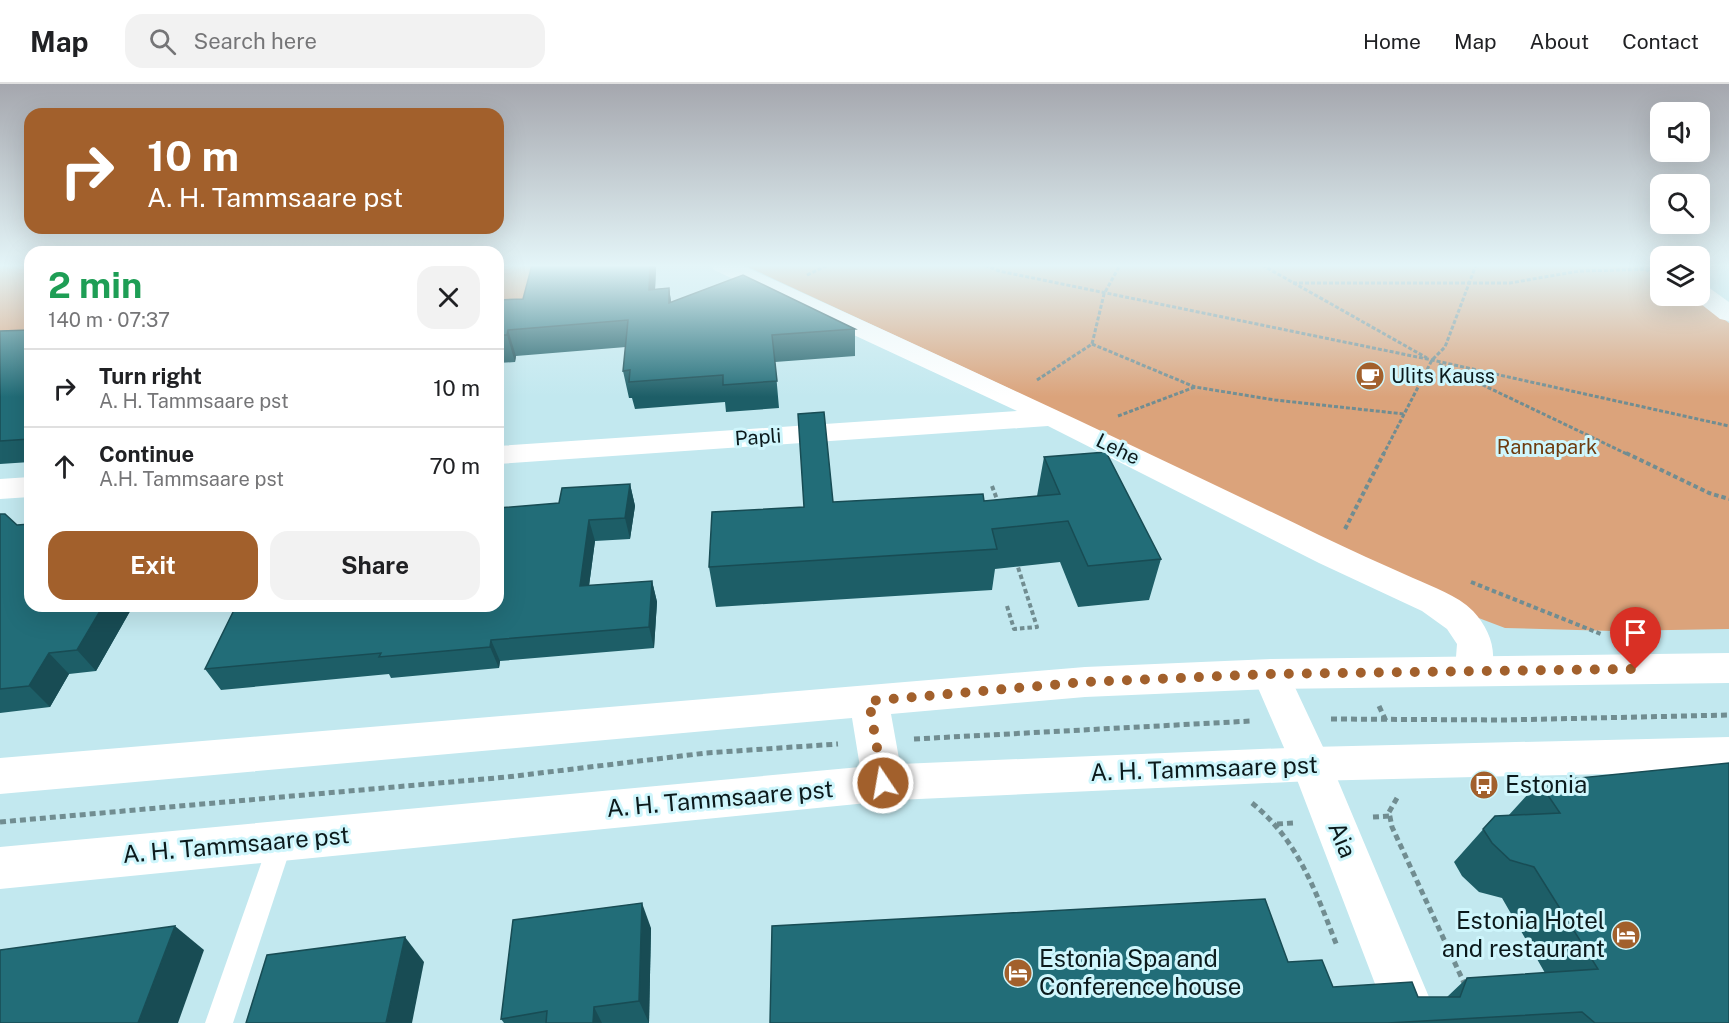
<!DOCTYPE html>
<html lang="en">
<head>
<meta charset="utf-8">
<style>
	body { margin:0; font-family:"Public Sans",sans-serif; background:#f2f2f2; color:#202124; height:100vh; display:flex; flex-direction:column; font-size:22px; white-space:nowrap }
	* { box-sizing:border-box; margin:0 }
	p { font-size:20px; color:#757577 }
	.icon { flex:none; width:33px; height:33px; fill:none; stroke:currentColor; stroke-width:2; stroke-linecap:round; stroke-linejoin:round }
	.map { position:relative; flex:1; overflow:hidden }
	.panel { position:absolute; left:24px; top:162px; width:480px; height:366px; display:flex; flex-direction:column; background:#fff; border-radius:18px; box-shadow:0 6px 24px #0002 }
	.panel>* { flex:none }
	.top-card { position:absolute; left:24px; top:24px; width:480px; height:126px; border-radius:18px; box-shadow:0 6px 24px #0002; background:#a2602c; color:#fff; overflow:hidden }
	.tools { position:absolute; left:1650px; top:18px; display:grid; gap:12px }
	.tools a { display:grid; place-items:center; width:60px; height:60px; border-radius:12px; background:#fff; box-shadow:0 6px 24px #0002; font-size:30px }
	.pin { position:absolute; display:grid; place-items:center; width:51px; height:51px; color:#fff; margin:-62px -26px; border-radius:50% 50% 50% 0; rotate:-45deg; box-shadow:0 0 6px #0007 }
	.pin .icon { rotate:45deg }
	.me { position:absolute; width:66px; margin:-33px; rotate:348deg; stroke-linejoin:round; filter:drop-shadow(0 0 4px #0008) }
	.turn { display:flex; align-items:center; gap:21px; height:126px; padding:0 24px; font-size:27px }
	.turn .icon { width:78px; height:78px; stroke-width:2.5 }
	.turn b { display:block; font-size:42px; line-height:51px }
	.round { display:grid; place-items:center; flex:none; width:63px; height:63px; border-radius:18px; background:#f2f2f2 }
	.headline { display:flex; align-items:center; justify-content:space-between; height:102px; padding:0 24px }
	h1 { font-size:36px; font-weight:700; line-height:45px; color:#1e9e55 }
	.action { display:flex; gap:12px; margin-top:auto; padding:12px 24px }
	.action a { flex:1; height:69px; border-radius:18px; background:#a2602c; color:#fff; font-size:24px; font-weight:700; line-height:69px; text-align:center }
	.action a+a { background:#f2f2f2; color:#202124 }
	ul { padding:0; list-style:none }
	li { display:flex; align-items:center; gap:18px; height:78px; padding:0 24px; border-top:2px solid #e0e0e0 }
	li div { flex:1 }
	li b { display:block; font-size:22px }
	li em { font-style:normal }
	header { display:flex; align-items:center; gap:36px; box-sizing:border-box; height:84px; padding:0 30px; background:#fff; border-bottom:2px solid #e0e0e0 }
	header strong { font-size:28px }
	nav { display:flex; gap:33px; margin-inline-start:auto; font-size:21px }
	.search { width:420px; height:54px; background:#f2f2f2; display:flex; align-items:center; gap:15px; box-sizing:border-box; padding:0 21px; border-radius:18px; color:#757577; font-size:22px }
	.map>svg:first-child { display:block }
</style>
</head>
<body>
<header>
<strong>Map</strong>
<div class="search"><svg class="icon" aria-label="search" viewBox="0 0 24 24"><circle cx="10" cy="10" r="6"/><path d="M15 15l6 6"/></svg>Search here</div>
<nav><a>Home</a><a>Map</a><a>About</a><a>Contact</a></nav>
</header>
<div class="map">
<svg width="1729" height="939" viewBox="0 0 1729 939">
	<rect width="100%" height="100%" fill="#c2e8ef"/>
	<g fill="#dba37b">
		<polygon points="0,181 30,181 30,253 0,255"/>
		<polygon points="498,181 546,181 566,193 498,230"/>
		<polygon points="744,181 1655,181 1660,185 1660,212 1694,212 1729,239 1729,545 1613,547 1505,544 1476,533 1396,490 1006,303"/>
	</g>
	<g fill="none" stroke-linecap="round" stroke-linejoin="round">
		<g stroke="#718d91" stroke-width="3" stroke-dasharray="4 2" stroke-linecap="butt">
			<polyline points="985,181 999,187 1432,276 1729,342"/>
			<polyline points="1262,181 1427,274"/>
			<polyline points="1641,181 1660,197"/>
			<polyline points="807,191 828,181"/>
			<polyline points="1293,199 1510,199 1579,187 1660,185"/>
			<polyline points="1092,260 1195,303 1275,316 1404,330"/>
			<polyline points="1439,280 1629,371"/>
			<polyline points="1037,296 1092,260 1104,210 1120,181"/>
			<polyline points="1118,332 1195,303"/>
			<polyline points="1383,371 1432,276 1445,263 1476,181"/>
		</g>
		<g stroke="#718d91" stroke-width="4" stroke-dasharray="4.5 3" stroke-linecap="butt">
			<polyline points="1626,369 1709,409 1729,415"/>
			<polyline points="992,402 998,418"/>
			<polyline points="1345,445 1384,369"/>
			<polyline points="1471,498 1601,550"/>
			<polyline points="1007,522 1014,545 1037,543 1017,480"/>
		</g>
		<g stroke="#718d91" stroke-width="5" stroke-dasharray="6 4" stroke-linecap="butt">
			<polyline points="1379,622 1386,637"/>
			<polyline points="1331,635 1504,636 1729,631"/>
			<polyline points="914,655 1251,637"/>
			<polyline points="1397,714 1389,728 1392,743 1465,901"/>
			<path d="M1252,719C1298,756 1316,808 1337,862"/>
			<polyline points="1373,733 1390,732"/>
			<polyline points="0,738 507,693 706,669 838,660"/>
			<polyline points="1277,740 1293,739"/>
		</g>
		<polygon fill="#fff" fill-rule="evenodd" points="281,746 289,749 293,757 233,939 205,939 269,757 273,749"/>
		<g fill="#fff" fill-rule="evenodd">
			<path d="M711,181H741C935,269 1127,358 1319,451C1350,466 1382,480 1413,494C1433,503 1457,511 1473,527C1491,546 1500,573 1487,596L1474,601L1461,596L1455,586L1457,560L1447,545L1422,527L1319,479L1048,342L498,380V362L1017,327L714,186Z"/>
			<polygon points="1700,201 1708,203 1729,218 1729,237 1720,235 1692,213 1700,212"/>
			<polygon points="30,393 30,413 0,415 0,395"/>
			<polygon points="1271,575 1284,580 1331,680 1434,925 1428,939 1390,939 1291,680 1252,590 1258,580"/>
		</g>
		<polygon fill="#fff" fill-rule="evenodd" points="1729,569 1729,599 1271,605 1085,613 891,630 900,680 1311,663 1729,653 1729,687 1311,697 897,716 0,805 0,763 860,683 852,634 0,710 0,674 1085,583 1271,575"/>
	</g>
	<g fill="#1d5e67">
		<polygon points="656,183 655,205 669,204 671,218 855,245 855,272 775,278 779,324 726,328 725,318 635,325 632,314 629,314 623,287 626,263 516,272 515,278 498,279 498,216 523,215"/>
		<polygon points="30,246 30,378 0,380 0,247"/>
		<polygon points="1044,373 1161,475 1149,516 1078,523 1060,478 995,485 992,506 716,523 709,483 804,423 833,418 984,417 1037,412"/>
		<polygon points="630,400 635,422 630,455 595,457 589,502 652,497 657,518 654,564 500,577 499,584 391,594 389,590 221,606 205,585 559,419"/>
		<polygon points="0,430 17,441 133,522 96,587 69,590 50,623 0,629"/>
		<polygon points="1539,698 1729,939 770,939 1288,878 1333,903 1418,913 1447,913 1467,894 1545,889 1502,814 1479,808 1462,792 1454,778 1495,732 1508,732"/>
		<polygon points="651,844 649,939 504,939 501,935"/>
	</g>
	<g fill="#184c54">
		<polygon points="650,181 655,181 656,183 654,232 649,206"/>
		<polygon points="669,204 673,230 669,219"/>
		<polygon points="508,246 516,272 515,278 507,251"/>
		<polygon points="630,400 635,422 630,455 625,434"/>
		<polygon points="589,436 595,457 586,524 580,502"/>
		<polygon points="652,497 657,518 654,564 649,543"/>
		<polygon points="103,522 133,522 96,587 77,566"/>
		<polygon points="491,556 500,577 499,584 490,563"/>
		<polygon points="49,569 69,590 50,623 29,602"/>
		<polygon points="642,819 651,844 649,939 639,917"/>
		<polygon points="175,842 204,866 178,939 138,939"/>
		<polygon points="405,853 424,878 412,939 386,939"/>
		<polygon points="594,923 602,939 593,939"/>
	</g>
	<g fill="#226d78" stroke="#184c54" stroke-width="1.5">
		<polygon points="532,181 650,181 649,206 669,204 669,219 743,191 855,245 772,251 777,297 723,301 723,291 629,298 630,286 623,287 628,236 508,246 507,251 498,251 498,216 523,215"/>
		<polygon points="30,246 30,355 0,357 0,247"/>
		<polygon points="824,328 833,418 983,410 984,417 1060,410 1044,373 1106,368 1161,475 1088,482 1068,437 992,445 997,465 709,483 712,428 804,423 798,330"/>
		<polygon points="630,400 625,434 589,436 580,502 652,497 649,543 491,556 490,563 379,573 381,569 205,585 236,522 498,522 498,424 559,419 562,404"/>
		<polygon points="0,430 5,430 17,441 30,440 30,522 103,522 77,566 49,569 29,602 0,605"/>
		<polygon points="1729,679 1729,939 1595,939 1582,928 1388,939 770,939 772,842 1265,815 1288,878 1322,876 1333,903 1412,898 1418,913 1460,913 1467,894 1598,885 1534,783 1510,776 1492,759 1483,745 1495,732 1560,729 1539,698"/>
		<polygon points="642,819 639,917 594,923 593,939 546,939 547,927 501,935 513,836"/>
		<polygon points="175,842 138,939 0,939 0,866"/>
		<polygon points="405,853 386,939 246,939 267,871"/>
	</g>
	<linearGradient id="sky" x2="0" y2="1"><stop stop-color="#a5a7ae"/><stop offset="0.58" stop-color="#e4f5f8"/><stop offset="1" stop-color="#e4f5f8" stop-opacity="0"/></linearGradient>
	<rect width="1729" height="313" fill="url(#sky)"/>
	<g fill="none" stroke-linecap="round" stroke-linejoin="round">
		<polyline stroke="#a2602c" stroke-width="10" stroke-dasharray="0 18" points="883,699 869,617 1085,598 1271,590 1636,585"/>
	</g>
	<defs>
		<g id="cafe-disc" transform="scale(1.5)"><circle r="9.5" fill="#a2602c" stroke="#cff6fc"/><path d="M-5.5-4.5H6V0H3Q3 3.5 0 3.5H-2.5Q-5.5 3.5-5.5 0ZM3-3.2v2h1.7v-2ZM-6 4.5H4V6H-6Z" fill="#fff"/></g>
		<g id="bus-disc" transform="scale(1.5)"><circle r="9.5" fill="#a2602c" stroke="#cff6fc"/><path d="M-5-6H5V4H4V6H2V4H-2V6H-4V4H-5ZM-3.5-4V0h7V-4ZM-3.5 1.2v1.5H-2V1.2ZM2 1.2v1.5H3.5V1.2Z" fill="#fff"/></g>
		<g id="hotel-disc" transform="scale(1.5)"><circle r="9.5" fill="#a2602c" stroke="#cff6fc"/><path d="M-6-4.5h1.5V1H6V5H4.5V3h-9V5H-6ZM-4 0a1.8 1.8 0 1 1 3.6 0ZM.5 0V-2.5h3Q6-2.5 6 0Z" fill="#fff"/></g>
	</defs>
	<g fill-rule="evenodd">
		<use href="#cafe-disc" x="1370" y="292"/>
		<use href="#bus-disc" x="1484" y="701"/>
		<use href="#hotel-disc" x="1626" y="851"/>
		<use href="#hotel-disc" x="1018" y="889"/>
	</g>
	<g text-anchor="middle" stroke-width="6" stroke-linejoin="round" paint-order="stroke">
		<g font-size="20" fill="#0c1a1c" stroke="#cff6fc" text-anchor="start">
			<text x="1391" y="299">Ulits Kauss</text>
		</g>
		<g font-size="20" fill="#0c1a1c" stroke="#cff6fc">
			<text transform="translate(758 353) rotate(-4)" y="7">Papli</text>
			<text transform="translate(1118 365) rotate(26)" y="7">Lehe</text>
		</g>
		<g font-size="20" fill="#6f3c0f" stroke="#cff6fc">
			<text x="1547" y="370">Rannapark</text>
		</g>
		<g font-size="24" fill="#0c1a1c" stroke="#cff6fc">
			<text transform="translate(1204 685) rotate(-2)" y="8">A. H. Tammsaare pst</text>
			<text transform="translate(720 715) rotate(-5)" y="8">A. H. Tammsaare pst</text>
			<text transform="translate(1342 756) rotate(68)" y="8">Aia</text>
			<text transform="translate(236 761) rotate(-5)" y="8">A. H. Tammsaare pst</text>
		</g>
		<g font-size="24" fill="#0c1a1c" stroke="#cff6fc" text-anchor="start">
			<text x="1505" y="709">Estonia</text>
			<text x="1605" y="845" text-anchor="end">Estonia Hotel<tspan x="1605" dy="28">and restaurant</tspan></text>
			<text x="1039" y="883">Estonia Spa and<tspan x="1039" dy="28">Conference house</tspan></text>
		</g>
	</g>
</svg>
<div class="tools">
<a><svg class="icon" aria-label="sound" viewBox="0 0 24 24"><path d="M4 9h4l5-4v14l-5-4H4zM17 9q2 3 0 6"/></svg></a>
<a><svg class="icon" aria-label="search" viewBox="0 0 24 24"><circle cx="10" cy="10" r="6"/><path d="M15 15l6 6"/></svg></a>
<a><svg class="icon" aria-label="layers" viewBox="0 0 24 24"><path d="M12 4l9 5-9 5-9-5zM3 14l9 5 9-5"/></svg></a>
</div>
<div class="pin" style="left:1636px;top:585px;background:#d93025"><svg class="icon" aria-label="arrive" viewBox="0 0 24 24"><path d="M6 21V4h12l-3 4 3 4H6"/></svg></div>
<svg class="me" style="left:883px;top:699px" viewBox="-20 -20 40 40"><circle r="17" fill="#a2602c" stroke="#fff" stroke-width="3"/><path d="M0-11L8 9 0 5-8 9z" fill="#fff"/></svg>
<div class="top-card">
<div class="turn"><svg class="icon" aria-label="right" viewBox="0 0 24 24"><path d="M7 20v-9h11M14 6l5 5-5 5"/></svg><div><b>10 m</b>A. H. Tammsaare pst</div></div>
</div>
<section class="panel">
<div class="headline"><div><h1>2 min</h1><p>140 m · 07:37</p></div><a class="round"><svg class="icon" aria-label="close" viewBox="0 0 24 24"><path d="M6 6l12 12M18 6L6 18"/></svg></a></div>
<ul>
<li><svg class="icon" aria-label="right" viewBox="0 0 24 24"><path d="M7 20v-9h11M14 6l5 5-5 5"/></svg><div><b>Turn right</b><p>A. H. Tammsaare pst</p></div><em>10 m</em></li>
<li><svg class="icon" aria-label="ahead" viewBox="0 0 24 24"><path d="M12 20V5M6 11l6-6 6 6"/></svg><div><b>Continue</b><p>A.H. Tammsaare pst</p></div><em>70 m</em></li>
</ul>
<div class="action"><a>Exit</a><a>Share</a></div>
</section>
</div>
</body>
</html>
